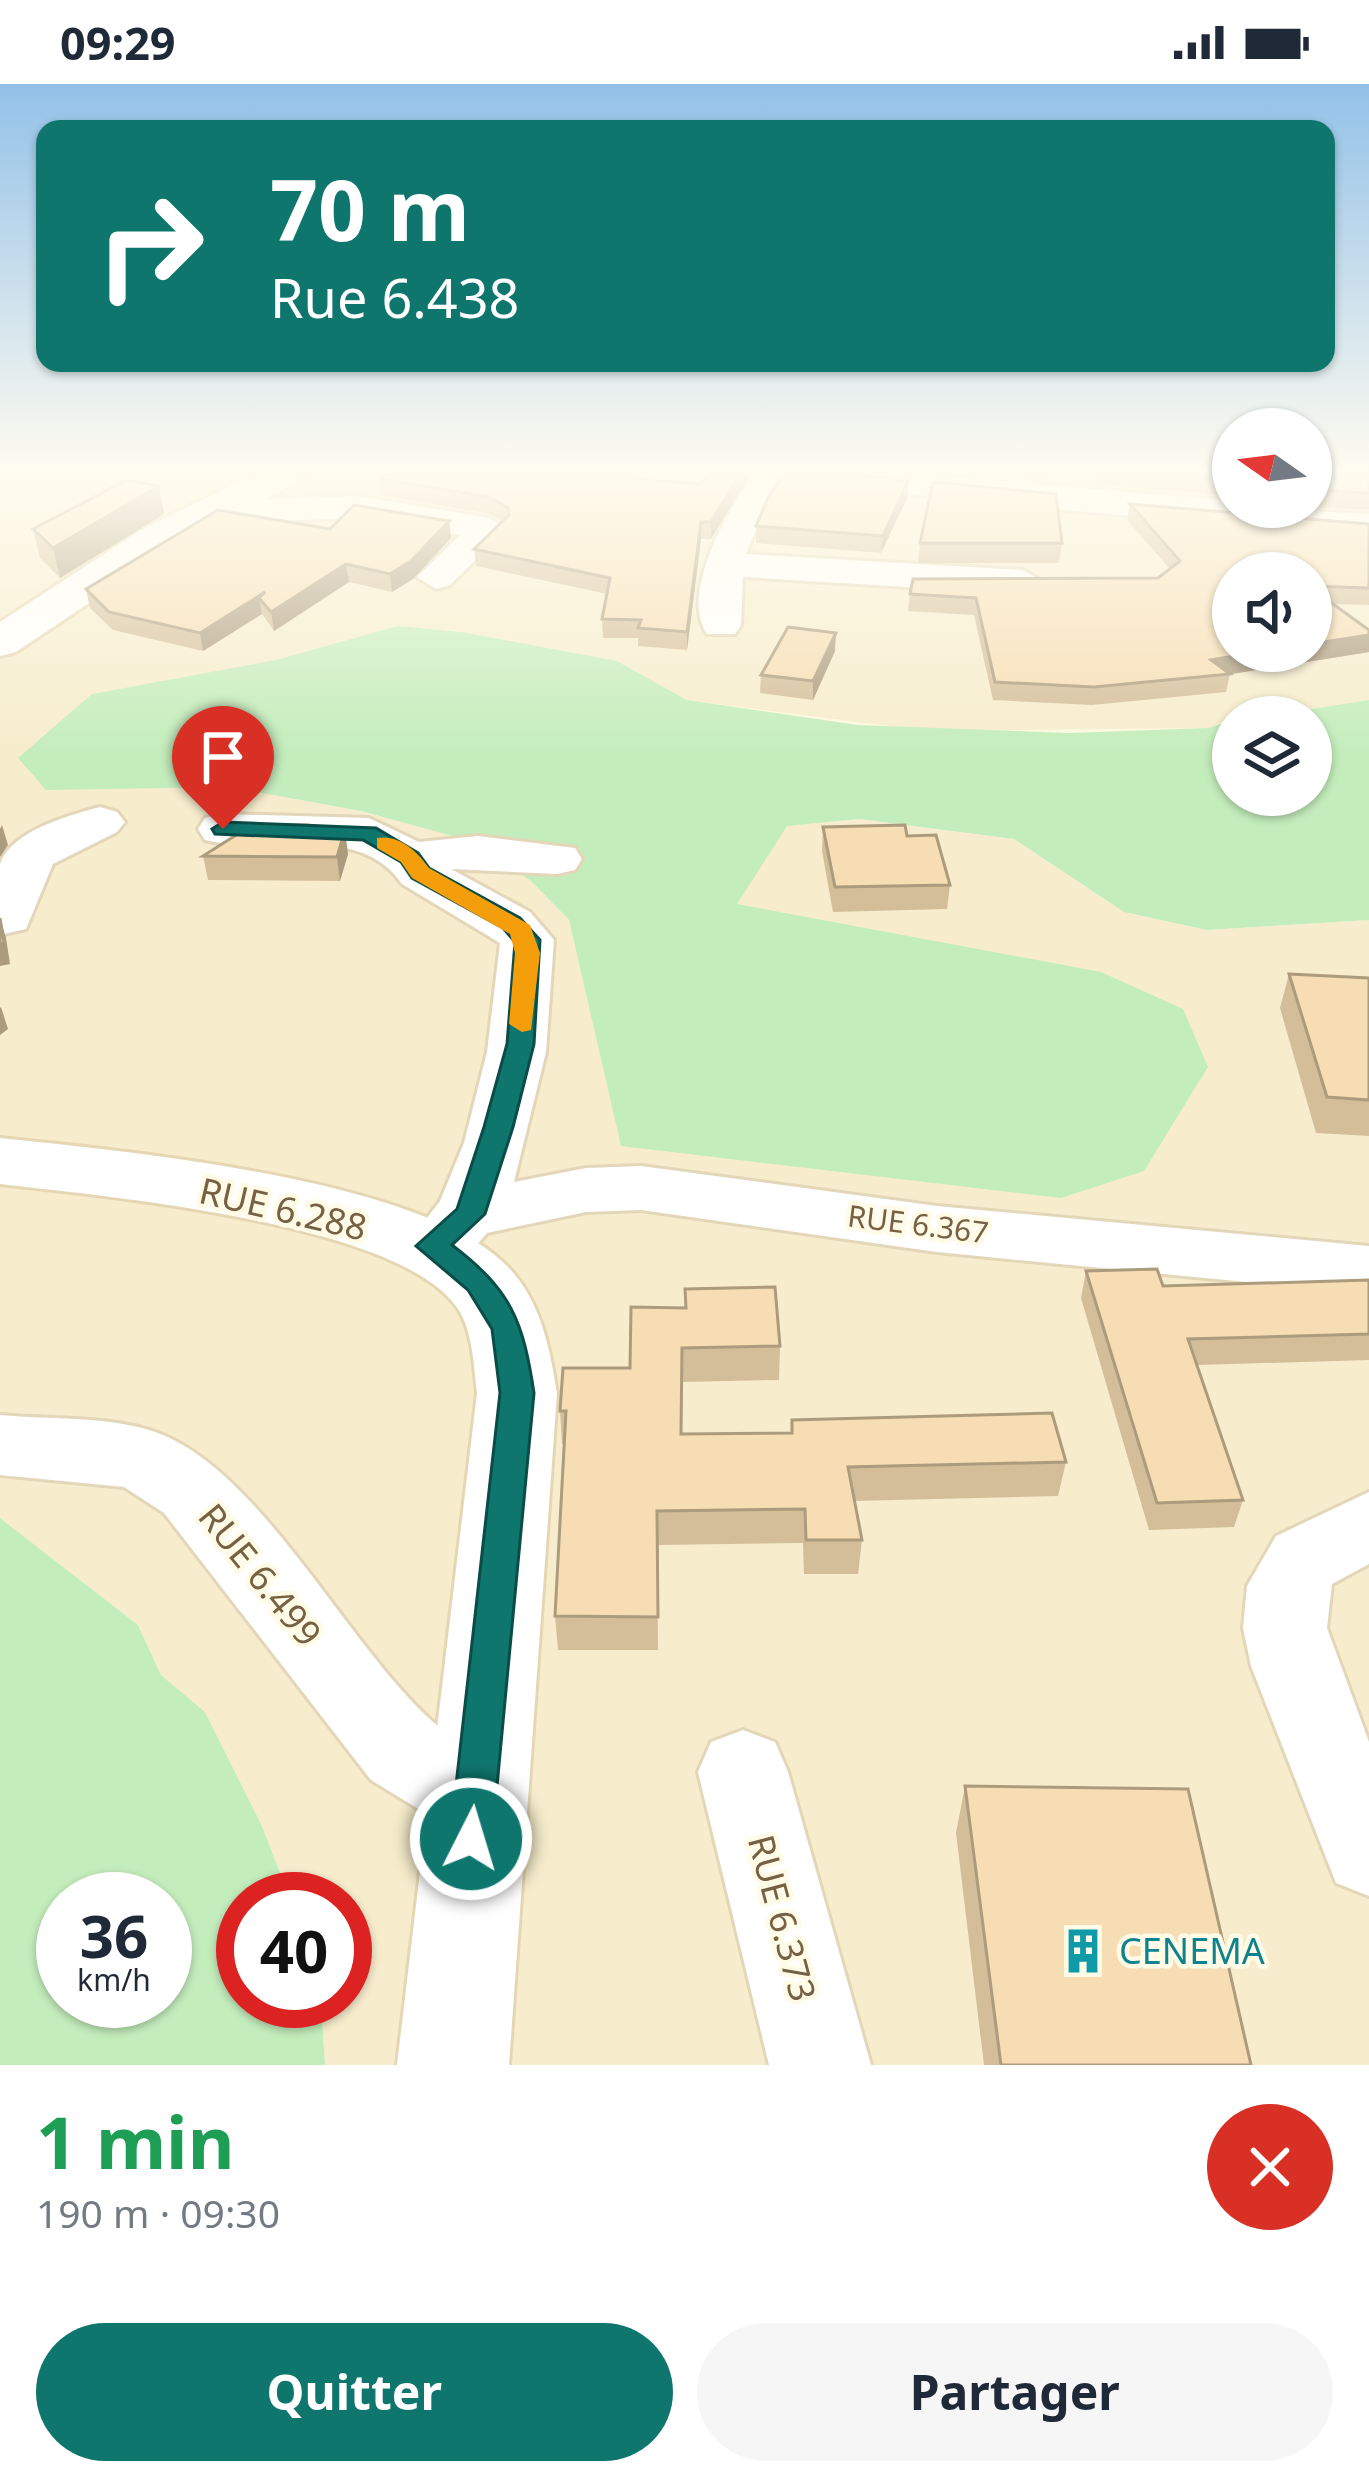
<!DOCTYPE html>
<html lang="fr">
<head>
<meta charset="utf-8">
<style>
	body { margin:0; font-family:"Noto Sans",sans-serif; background:#f6f6f7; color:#1f2937; height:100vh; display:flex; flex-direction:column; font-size:45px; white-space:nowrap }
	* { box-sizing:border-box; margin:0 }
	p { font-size:39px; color:#747a83 }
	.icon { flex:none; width:66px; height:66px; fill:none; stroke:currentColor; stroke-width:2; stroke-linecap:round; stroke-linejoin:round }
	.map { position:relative; height:1981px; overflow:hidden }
	.sheet { display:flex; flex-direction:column; background:#fff; flex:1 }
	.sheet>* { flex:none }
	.hud { position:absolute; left:36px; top:36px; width:1299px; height:252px; border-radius:24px; box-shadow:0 3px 9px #0004; background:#0f766e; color:#fff; overflow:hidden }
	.needle { width:78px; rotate:284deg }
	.controls { position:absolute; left:1212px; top:324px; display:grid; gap:24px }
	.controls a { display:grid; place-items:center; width:120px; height:120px; border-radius:50%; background:#fff; box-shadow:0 3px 9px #0004; font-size:60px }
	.speed { position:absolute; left:36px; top:1788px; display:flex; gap:24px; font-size:60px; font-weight:700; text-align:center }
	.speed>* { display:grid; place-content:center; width:156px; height:156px; border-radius:50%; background:#fff; box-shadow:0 3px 9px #0004; line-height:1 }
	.speed small { font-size:30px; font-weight:400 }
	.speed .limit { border:18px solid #d22; background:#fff; color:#111 }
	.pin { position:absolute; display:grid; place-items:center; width:102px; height:102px; color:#fff; margin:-123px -51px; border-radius:50% 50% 50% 0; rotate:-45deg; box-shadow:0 0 12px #0007 }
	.pin .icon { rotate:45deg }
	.me { position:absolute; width:132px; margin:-66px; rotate:5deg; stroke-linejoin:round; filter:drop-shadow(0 0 9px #0008) }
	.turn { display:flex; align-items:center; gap:42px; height:252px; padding:0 36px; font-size:54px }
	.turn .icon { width:156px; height:156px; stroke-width:2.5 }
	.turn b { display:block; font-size:84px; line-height:102px }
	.round { display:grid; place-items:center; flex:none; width:126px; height:126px; border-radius:63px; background:#f6f6f7 }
	.headline { display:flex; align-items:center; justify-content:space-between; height:204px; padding:0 36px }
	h1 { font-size:72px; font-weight:700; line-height:90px; color:#1e9e55 }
	.cta { display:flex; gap:24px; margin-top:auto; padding:24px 36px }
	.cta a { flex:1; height:138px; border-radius:72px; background:#0f766e; color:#fff; font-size:48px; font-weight:700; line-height:138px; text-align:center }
	.cta a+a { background:#f6f6f7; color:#1f2937 }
	.status { display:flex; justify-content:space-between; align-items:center; height:84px; padding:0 60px; background:#fff; direction:ltr }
	.status svg { height:33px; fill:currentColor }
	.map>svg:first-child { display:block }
</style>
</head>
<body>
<div class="status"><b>09:29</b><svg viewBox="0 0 49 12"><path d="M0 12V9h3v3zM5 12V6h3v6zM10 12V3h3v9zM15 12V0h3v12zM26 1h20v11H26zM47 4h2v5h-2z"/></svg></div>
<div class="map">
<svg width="1369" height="1981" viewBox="0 0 1369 1981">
	<rect width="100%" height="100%" fill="#fef9de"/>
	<path fill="#f7edcc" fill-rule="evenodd" d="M0,390H1233V423H1311V390H1369V616L1288,631L1233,633L1208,644L927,647L687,616L617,577L462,548L397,542L276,576L46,705L229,703L361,727L456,753L530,796L569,836L621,1061L1061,1113L779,830L736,820L786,742L859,735L1014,755L1124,828L1207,846L1369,836V1981H325L321,1917H345V1815H290L262,1742L205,1628L161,1591L138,1541L0,1434ZM1233,489H1311V567H1233Z"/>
	<g fill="#c4edbc" fill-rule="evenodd">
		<polygon points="397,542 462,548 617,577 687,616 858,641 1070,649 1207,644 1233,636 1233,711 1311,711 1311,633 1261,633 1369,616 1369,836 1207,846 1124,828 1014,755 859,735 787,742 737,820 1101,888 1183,925 1208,983 1144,1087 1061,1114 621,1062 569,836 530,796 456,753 361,727 229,703 46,706 18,674 92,610 276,576"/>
		<path d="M0,1434L138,1541L161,1591L205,1628L262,1742L290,1815H243V1917H321L325,1981H0ZM63,1815H165V1917H63Z"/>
	</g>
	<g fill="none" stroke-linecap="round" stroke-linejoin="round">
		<g stroke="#e3d6b9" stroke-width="6">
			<g id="street">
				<path d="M755,390H790L763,428L746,470L1023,486L1043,498L1023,510L743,493L741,541L735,550H707C679,509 729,423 755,390Z"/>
				<polygon points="822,390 915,390 1233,417 1233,423 1369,430 1369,452 971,418 839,400"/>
				<polygon points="359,412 489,434 507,445 450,501 436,505 417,493 460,451 359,434 204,439 186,428 204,417"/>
				<path d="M100,723L117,728L125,738L117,748L53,780L26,845L0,851C0,830 0,801 0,781C10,747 70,731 100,723Z"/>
				<path d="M223,730L369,734L419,758L478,752L575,764L582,775L575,786L557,790L451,785L530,828L554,856L546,968L514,1098L586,1084L641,1082L937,1122L1369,1162V1210L937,1168L641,1126L586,1128L487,1149L470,1169L446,1175L422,1169L413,1152L440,1117L464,1059L487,968L500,859L402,800C359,737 270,772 205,756L198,745L205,734Z"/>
				<path d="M0,1331C51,1336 115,1331 163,1351C264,1393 349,1563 432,1637C470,1670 497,1657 520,1710L507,1740L475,1753L443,1740L371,1696L164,1429L124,1403L0,1391Z"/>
				<polygon points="1369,1408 1369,1480 1332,1500 1327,1544 1369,1658 1369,1812 1336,1799 1251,1582 1243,1544 1247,1502 1276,1452"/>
				<polygon points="743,1646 775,1658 788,1688 871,1981 769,1981 698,1688 711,1658"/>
			</g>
		</g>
		<g stroke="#e6d7b4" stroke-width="6">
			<g id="secondary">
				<polygon points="255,390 304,390 298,398 171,464 16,568 0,572 0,538 141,446"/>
				<path d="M0,1054C123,1067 423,1094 508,1183C541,1217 550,1265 557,1309L509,1981H397L477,1309C474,1284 473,1251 460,1228C407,1138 100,1112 0,1100Z"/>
			</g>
		</g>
		<use href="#street" fill="#fff" fill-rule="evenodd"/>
		<use href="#secondary" fill="#fff" fill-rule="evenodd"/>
	</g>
	<g fill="#d4be9a">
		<polygon points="710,390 750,390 711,455 701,455 687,566 638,562 638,554 603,554 602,535 607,510 476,482 474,465 503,437 490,430 383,412 381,395 631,393 700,400"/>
		<polygon points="971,390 1050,390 1049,397"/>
		<polygon points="1093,390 1233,390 1233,412 1102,401"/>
		<polygon points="1311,390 1369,390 1369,426 1311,423"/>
		<polygon points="159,402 164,430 60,494 40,474 33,445"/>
		<polygon points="907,414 881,469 756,459 756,442"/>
		<polygon points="1130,420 1369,440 1369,521 1333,520 1369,546 1369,568 1230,590 1226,608 1092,621 993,616 974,531 908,527 910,510 1158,494 1170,485 1127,436"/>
		<polygon points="449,437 451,454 413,495 392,508 349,498 274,547 262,530 203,567 113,546 90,524 86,505 330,445"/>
		<polygon points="920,459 1062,459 1059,479 918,479"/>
		<polygon points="835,567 813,616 760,609 761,591"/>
		<polygon points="823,743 907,752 950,801 947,825 833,828 822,767"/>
		<polygon points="348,770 340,797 208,796 203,772"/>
		<polygon points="1289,890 1369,894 1369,1052 1316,1049 1280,924"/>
		<polygon points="1086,1187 1163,1202 1369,1196 1369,1276 1197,1281 1243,1416 1234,1443 1149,1446 1081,1214"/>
		<polygon points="685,1224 780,1262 779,1296 682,1298 681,1350 1066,1378 1058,1412 854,1417 862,1456 858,1490 804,1490 803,1459 657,1461 658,1566 558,1566 555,1532 565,1360 562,1360 560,1327 630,1284"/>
		<polygon points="965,1702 1251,1981 984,1981 956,1749"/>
	</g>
	<g fill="#ac9b7d">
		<polygon points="740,390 750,390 711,455 711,438"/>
		<polygon points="908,397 907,414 881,469 883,452"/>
		<polygon points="159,402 164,430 60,494 53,464"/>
		<polygon points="449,437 451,454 413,495 392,508 390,490"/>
		<polygon points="701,438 701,455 687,566 687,548"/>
		<polygon points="346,480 349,498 274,547 271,528"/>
		<polygon points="265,508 259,514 262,530 203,567 200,549"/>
		<polygon points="836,549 835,567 813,616 813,597"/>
		<polygon points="1369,551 1369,568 1226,591 1211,576 1265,567 1311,567 1311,560"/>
		<polygon points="2,741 8,761 0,773 0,745"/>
		<polygon points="345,746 348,770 340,797 337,773"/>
		<polygon points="0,834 6,854 10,880 0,882"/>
		<polygon points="1,923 8,945 0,951 0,924"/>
	</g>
	<g fill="#f6ddb3" stroke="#ac9b7d" stroke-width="3">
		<polygon points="386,390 624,390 623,393 700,400 710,390 740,390 711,438 701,438 687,548 638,544 641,536 602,535 610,494 474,465 509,431 508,424 489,413 381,395"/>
		<polygon points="784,390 854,390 908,397 883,452 756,442 768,414"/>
		<polygon points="1158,390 1233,390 1233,397"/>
		<polygon points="1311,390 1369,390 1369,409 1311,406"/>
		<polygon points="127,396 159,402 53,464 33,445"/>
		<polygon points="933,398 1056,410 1062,459 920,459"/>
		<polygon points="1130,420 1369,440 1369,504 1311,502 1311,489 1233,489 1233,567 1265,567 1211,576 1230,590 1094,603 995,598 976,514 910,510 913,495 1158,494 1180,477"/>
		<polygon points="354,421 449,437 411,477 390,490 346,480 271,528 259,514 265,508 200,549 109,528 86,505 218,426 330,445"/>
		<polygon points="1311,504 1369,546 1369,551 1311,560"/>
		<polygon points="788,543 836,549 813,597 761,591"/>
		<polygon points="252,741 308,741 345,746 337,773 203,772"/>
		<polygon points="905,741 907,752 936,751 950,801 835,803 823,743"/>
		<polygon points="0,834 4,859 0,860"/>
		<polygon points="1289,890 1369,894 1369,1016 1327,1013"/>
		<polygon points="1157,1185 1163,1202 1369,1196 1369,1250 1188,1255 1243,1416 1157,1419 1086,1187"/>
		<polygon points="775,1203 780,1262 682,1264 681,1350 792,1349 792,1336 1052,1329 1066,1378 848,1383 862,1456 806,1456 805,1425 657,1427 658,1533 555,1532 566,1327 560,1327 563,1284 630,1284 631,1223 686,1224 685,1205"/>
		<polygon points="965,1702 1188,1705 1251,1981 1001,1981"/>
	</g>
	<linearGradient id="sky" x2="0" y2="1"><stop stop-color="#92c1e8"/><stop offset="0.58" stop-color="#fffcf0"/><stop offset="1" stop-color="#fffcf0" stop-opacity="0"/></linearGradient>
	<rect width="1369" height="668" fill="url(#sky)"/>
	<path fill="#0f766e" stroke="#0a4d48" stroke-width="3" d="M223,738L376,744L418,769L429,784L520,834L540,856L534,960L513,1043L485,1130L452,1161C511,1206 523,1236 534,1309L492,1755L486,1770L471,1776L456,1770L450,1755L500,1309L492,1245L468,1206L416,1162L457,1125L484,1043L507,960L515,858L503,844L412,794L401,778L363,756L215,750L212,745Z"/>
	<path fill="#f59e0b" d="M377,754C399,750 417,767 429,784L530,841L540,869L531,946L522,948L509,940L515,869L510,850L412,794L401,778L377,764Z"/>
	<defs>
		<g id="building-bare" transform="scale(3.6)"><path d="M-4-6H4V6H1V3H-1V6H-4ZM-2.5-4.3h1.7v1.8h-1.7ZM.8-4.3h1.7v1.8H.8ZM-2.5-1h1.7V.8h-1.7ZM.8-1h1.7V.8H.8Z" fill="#0f9aa8" stroke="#fffbe6" stroke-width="2.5" paint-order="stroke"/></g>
	</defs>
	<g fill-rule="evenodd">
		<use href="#building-bare" x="1083" y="1867"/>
	</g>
	<g text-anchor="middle" stroke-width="9" stroke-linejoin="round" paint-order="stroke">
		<g font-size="30" fill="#766144" stroke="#fffbe6">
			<text transform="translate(918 1141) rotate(7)" y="10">RUE 6.367</text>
		</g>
		<g font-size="36" fill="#766144" stroke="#fffbe6">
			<text transform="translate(283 1125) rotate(13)" y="13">RUE 6.288</text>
			<text transform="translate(260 1491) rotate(51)" y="13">RUE 6.499</text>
			<text transform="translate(782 1834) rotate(75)" y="13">RUE 6.373</text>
		</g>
		<g font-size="36" fill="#0d838f" stroke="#fffbe6" text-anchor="start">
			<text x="1119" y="1880">CENEMA</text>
		</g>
	</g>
</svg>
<div class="controls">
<a><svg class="needle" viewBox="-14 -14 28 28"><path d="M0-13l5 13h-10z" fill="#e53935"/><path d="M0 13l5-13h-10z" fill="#747a83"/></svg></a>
<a><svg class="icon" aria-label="sound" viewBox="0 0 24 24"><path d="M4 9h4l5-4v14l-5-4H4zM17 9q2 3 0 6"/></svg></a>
<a><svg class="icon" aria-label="layers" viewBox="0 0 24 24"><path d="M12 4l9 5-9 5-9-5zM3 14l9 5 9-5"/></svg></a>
</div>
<div class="speed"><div>36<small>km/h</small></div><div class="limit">40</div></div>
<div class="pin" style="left:223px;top:745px;background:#d93025"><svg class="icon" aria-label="arrive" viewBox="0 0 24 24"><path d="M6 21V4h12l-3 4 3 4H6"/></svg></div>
<svg class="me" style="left:471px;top:1755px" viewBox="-20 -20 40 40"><circle r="17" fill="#0f766e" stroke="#fff" stroke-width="3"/><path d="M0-11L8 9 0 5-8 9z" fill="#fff"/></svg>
<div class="hud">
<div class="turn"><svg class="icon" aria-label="right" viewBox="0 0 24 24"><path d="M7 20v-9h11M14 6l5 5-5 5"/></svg><div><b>70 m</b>Rue 6.438</div></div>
</div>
</div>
<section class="sheet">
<div class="headline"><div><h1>1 min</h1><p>190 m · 09:30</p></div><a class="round" style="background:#d93025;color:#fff"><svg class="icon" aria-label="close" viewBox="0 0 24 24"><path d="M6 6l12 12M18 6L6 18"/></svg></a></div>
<div class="cta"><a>Quitter</a><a>Partager</a></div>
</section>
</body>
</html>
